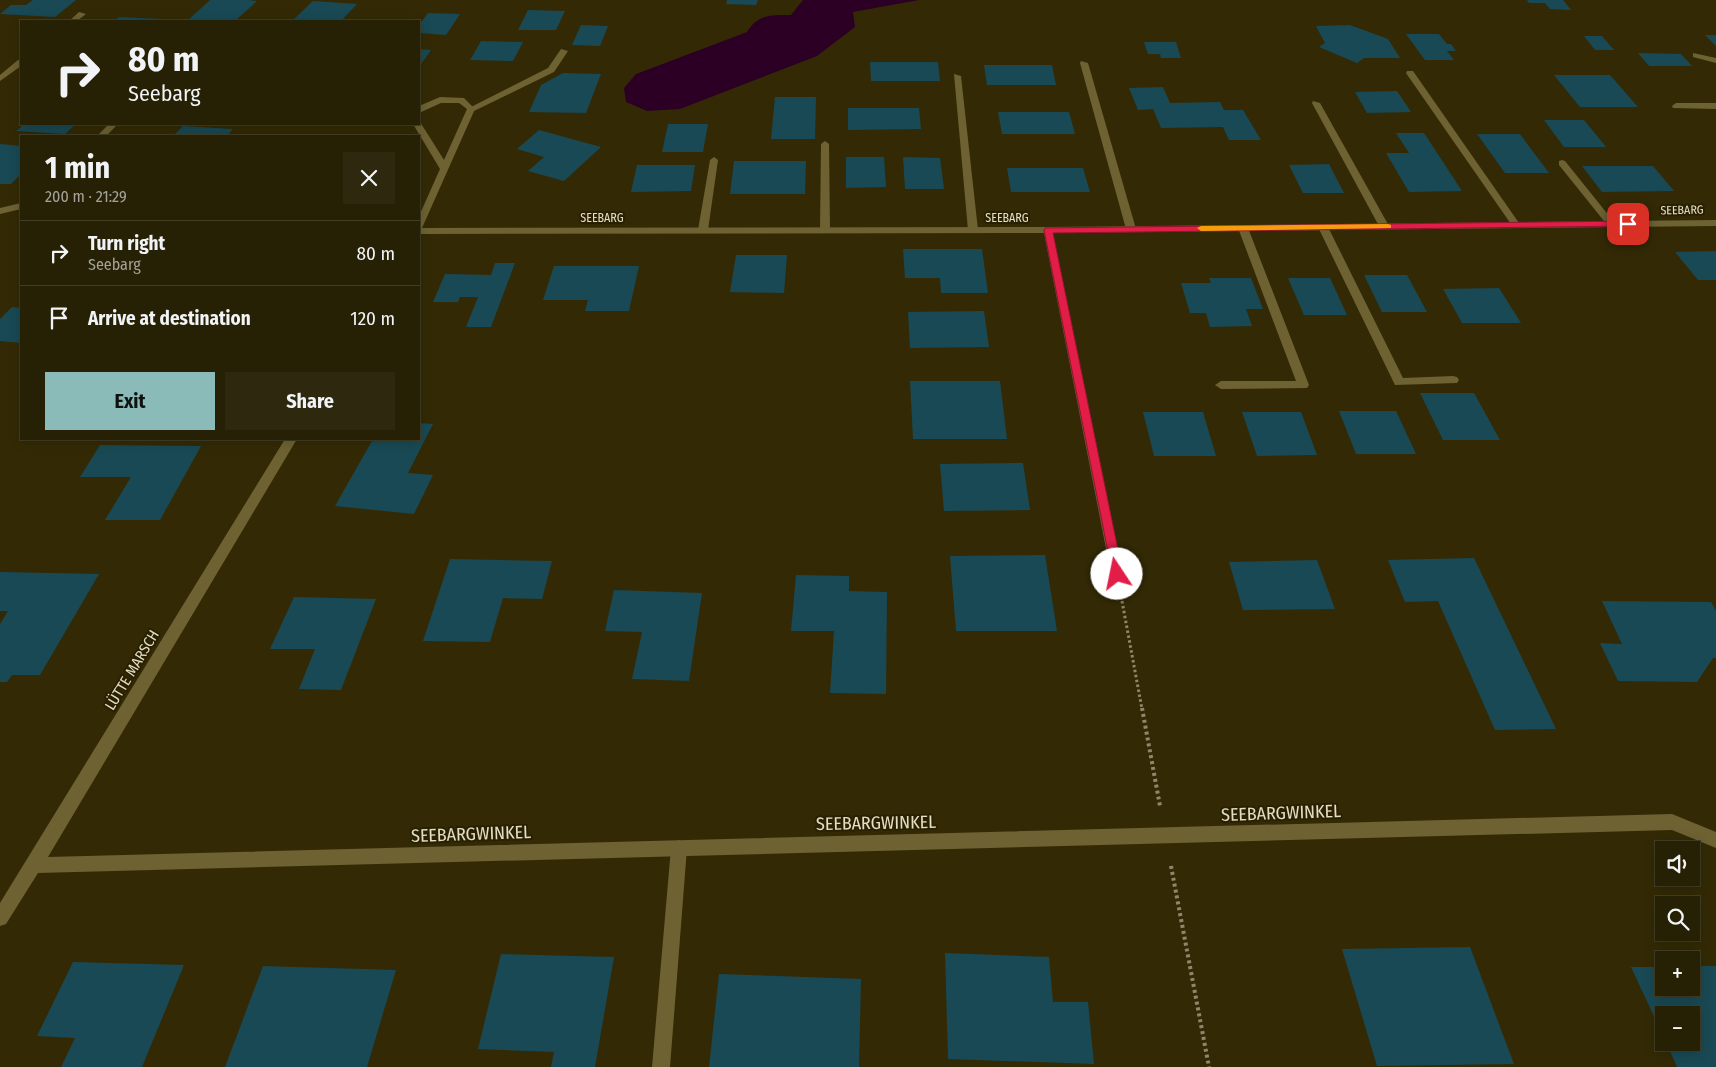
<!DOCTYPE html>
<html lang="en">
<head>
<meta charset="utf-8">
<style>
	body { margin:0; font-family:"Fira Sans Condensed",sans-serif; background:#2e280e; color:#f1f3f6; height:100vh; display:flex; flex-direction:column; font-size:19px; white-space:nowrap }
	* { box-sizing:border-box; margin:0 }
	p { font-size:16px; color:#a4a39a }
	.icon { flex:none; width:28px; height:28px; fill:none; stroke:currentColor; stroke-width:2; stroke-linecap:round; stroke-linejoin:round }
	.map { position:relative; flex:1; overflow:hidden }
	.panel { position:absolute; left:20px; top:135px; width:400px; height:305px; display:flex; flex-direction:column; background:#262004; border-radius:0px; box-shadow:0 2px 12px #0003,0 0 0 1px #423e26 }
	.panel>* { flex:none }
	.guide { position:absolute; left:20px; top:20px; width:400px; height:105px; border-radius:0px; box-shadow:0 2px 12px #0003,0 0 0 1px #423e26; background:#262004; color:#f1f3f6; overflow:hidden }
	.buttons { position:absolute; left:1655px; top:841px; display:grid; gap:10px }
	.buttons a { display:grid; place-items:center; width:45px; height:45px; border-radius:0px; background:#262004; box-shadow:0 2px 12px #0003,0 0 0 1px #423e26; font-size:25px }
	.pin { position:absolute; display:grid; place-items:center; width:42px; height:42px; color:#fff; margin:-21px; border-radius:10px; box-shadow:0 2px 8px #0006 }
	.me { position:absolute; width:55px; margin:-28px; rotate:349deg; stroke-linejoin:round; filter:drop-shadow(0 0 4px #0008) }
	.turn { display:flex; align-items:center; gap:18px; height:105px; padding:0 25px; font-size:22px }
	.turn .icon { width:65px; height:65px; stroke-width:2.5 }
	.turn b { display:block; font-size:35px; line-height:42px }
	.round { display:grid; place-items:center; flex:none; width:52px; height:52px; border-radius:0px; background:#2e280e }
	.summary { display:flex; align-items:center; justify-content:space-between; height:85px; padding:0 25px }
	h1 { font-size:30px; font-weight:700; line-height:38px }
	.cta { display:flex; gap:10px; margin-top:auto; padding:10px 25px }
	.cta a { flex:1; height:58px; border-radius:0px; background:#8bbbb9; color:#111; font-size:20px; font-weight:700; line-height:58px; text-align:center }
	.cta a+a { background:#2e280e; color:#f1f3f6 }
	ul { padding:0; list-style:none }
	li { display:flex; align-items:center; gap:15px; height:65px; padding:0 25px; border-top:1px solid #423e26 }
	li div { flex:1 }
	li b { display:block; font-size:19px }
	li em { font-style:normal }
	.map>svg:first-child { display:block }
</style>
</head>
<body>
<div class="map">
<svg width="1716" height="1067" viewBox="0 0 1716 1067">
	<rect width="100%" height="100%" fill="#332a05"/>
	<path fill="#2b0024" d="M803,0H919L853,12L855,27L817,56L680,109L647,111L626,102L624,88L636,74L747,32C758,14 771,15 791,15Z"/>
	<g fill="#194954">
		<polygon points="33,0 76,0 55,17 0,14 11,5 26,5"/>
		<polygon points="210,0 249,0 257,1 235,21 187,21"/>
		<polygon points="727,0 758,0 756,5 726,4"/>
		<polygon points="1527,0 1563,0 1571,10 1550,9 1545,3 1529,3"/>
		<polygon points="313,1 357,4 341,21 292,21"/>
		<polygon points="528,10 565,11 556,30 518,30"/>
		<polygon points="428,13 460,14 446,35 419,33 419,25"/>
		<polygon points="119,17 162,19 160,21 114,21"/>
		<polygon points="581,25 608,26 600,46 572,45"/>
		<polygon points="1350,25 1388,39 1400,58 1364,58 1357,63 1319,47 1325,43 1316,26"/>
		<polygon points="1406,34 1439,34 1447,44 1451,44 1456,51 1447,51 1454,60 1425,60"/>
		<polygon points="1705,35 1716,35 1716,46"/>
		<polygon points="1584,36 1602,36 1614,50 1595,50"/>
		<polygon points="481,41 523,42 513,61 470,60"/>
		<polygon points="1144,42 1176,42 1181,58 1161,58 1160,54 1148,54"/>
		<polygon points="419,49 431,50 419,67"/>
		<polygon points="1638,53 1681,54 1692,66 1649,66"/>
		<polygon points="870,62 938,62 940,81 871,81"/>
		<polygon points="984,65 1052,65 1056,85 987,85"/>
		<polygon points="563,73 601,74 586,113 529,112 541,85"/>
		<polygon points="1554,75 1610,75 1638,107 1580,107"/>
		<polygon points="1163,87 1170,103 1220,102 1224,110 1243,110 1261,140 1229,140 1223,127 1161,128 1153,109 1138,110 1129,88"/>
		<polygon points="1397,91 1411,112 1367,113 1355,92"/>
		<polygon points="775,97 816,97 815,139 771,139"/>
		<polygon points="848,108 919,108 921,129 848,130"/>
		<polygon points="998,112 1069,112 1075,134 1002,134"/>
		<polygon points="1544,120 1584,120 1606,147 1564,147"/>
		<polygon points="25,124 76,124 65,134 16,131"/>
		<polygon points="668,124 708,124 703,152 662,152"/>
		<polygon points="183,126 233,129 227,136 173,136"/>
		<polygon points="539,130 601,147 564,181 528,171 544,157 517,149"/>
		<polygon points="1396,133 1424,133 1462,191 1409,192 1386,153 1409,153"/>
		<polygon points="1477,134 1520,134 1549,173 1505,173"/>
		<polygon points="0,144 21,146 21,174 11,184 0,184"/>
		<polygon points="846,157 884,157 886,187 846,188"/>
		<polygon points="903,157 940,158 944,189 905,189"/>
		<polygon points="734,161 806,161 805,194 730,194"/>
		<polygon points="1329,164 1344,193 1303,193 1289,165"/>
		<polygon points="637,165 695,165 691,191 631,192"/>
		<polygon points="1582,166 1653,166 1674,191 1602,192"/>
		<polygon points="1007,168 1083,168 1090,192 1011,192"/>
		<polygon points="903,249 982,249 988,293 941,293 940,278 905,278"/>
		<polygon points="1716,251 1716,280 1698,280 1675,252"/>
		<polygon points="736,255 787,255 784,293 730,292"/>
		<polygon points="495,263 515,263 491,327 466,327 478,297 460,297 458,302 433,302 445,274 491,275"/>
		<polygon points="554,266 639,266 629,311 585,311 588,300 543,300"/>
		<polygon points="1364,275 1407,275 1427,312 1382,312"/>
		<polygon points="1209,278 1251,278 1263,309 1246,309 1252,326 1210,327 1206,313 1190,313 1181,283 1211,283"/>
		<polygon points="1288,278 1330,278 1347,315 1304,315"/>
		<polygon points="1499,288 1521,323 1462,323 1443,289"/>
		<polygon points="12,307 21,308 21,343 0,341 0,319"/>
		<polygon points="984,311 989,347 910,348 908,312"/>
		<polygon points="910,381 1000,381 1007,439 913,439"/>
		<polygon points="1420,393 1474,393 1500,440 1443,440"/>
		<polygon points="1339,411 1396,411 1416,454 1356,454"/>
		<polygon points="1143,412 1203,412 1216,456 1154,456"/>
		<polygon points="1242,412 1301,412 1317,455 1257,456"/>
		<polygon points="419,423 433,424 408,473 433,475 414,514 335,506 373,439 419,439"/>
		<polygon points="100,445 201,446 160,520 105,520 131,477 80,477"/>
		<polygon points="1023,463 1030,510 944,511 940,464"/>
		<polygon points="1045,555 1057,631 956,631 950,556"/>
		<polygon points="1474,558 1556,729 1495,730 1438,601 1405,602 1388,560"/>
		<polygon points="450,559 552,561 542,599 503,598 490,642 423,641"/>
		<polygon points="1317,560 1335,609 1243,610 1229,562"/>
		<polygon points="0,572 99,574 40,675 12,675 7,682 0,682 0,624 8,611 0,611"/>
		<polygon points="796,575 849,576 849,591 887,592 886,694 830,693 834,631 791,631"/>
		<polygon points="614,590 702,593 689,681 632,679 642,632 605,631"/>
		<polygon points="294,597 376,599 341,690 299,689 315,649 270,649"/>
		<polygon points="1602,601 1711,602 1716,611 1716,658 1713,658 1697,682 1618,681 1600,643 1622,644"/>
		<polygon points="1470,947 1514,1064 1377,1066 1342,949"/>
		<polygon points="945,953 1049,957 1053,1002 1088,1002 1094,1064 948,1059"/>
		<polygon points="501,954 614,957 595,1067 551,1067 554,1052 478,1049"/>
		<polygon points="73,962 184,965 142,1067 61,1067 75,1038 37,1036"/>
		<polygon points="263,966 396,970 367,1067 225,1067"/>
		<polygon points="1691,966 1716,966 1716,1067 1677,1067 1666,1042 1691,1042 1691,1015 1664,1015 1664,1038 1631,967 1664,967 1664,988 1691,988"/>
		<polygon points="719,974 861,979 859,1067 709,1067"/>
	</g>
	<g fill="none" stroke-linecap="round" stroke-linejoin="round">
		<polyline stroke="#8f8769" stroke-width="3" stroke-dasharray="2.5 2.5" stroke-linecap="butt" points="1122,601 1142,709"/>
		<g stroke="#8f8769" stroke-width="4" stroke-dasharray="3 3" stroke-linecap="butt">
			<polyline points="1142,708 1160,806"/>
			<polyline points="1171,866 1209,1067"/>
		</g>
		<g fill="#6e6233" fill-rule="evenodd">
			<polygon points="79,12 86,14 77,21 69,21"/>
			<polygon points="561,49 568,51 554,72 474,111 467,109 548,68"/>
			<polygon points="1693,53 1716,58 1716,63 1693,57"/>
			<polygon points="18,60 21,60 21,66 0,81 0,75"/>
			<polygon points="1081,61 1088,63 1136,229 1134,231 1128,231 1126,229 1080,63"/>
			<polygon points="1407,71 1413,71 1519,223 1519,227 1513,227 1406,73"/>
			<polygon points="954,74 961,76 978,230 973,233 968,230"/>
			<polygon points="1313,101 1320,103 1389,226 1387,228 1384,229 1379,226 1312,103"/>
			<polygon points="1676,103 1716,103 1716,109 1673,108 1672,106"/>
			<polygon points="825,141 829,144 830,230 825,233 820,230 821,144"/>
			<polygon points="714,157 718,160 708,230 703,233 698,230 710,160"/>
			<polygon points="1562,160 1565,161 1614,222 1614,226 1608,226 1559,165 1559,161"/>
			<polygon points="1323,224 1328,227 1403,378 1453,376 1457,377 1459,380 1457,383 1395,385 1318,227"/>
			<polygon points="1243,225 1248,228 1309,385 1307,388 1221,389 1215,385 1221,381 1296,381 1238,228"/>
			<polygon points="679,840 684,843 687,848 670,1067 652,1067 671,848 674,843"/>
		</g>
		<g fill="#6e6233" fill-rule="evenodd">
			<polygon points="440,97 464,98 475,109 422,228 1048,227 1716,220 1716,226 1053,233 1123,574 1122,578 1117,579 1112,578 1111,574 1044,233 419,234 419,216 440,169 413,124 420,122 444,160 467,109 459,103 441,103 419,113 419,106"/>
			<polygon points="109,124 118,124 106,136 97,136"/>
			<polygon points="21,203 21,209 0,214 0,208"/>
			<polygon points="285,439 297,439 48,857 1672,814 1716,832 1716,848 1672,830 38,873 6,924 0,926 0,903"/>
		</g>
	</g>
	<polygon fill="#e11d48" stroke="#92132f" points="1628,221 1632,224 1631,226 1053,233 1123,574 1122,577 1113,577 1044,230 1045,228"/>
	<polygon fill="#f59e0b" points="1388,224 1391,225 1391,228 1201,231 1197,228 1201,226"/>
	<g text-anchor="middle" stroke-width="4" stroke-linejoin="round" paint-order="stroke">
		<g font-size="12" fill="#e3ddc5" stroke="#292000">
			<text transform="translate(1682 210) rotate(-1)" y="4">SEEBARG</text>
			<text x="602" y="222">SEEBARG</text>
			<text x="1007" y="222">SEEBARG</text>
		</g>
		<g font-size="15" fill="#e3ddc5" stroke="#292000">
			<text transform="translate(132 670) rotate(-59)" y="5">LÜTTE MARSCH</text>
		</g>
		<g font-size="18" fill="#e3ddc5" stroke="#292000">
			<text transform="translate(1281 813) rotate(-2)" y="6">SEEBARGWINKEL</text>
			<text transform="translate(876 823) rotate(-1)" y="6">SEEBARGWINKEL</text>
			<text transform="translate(471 834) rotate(-2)" y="6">SEEBARGWINKEL</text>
		</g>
	</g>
</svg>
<div class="buttons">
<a><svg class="icon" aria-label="sound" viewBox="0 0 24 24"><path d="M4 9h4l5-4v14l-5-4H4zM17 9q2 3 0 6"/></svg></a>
<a><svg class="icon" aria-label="search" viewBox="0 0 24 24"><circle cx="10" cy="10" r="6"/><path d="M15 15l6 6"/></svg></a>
<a>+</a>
<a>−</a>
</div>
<div class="pin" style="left:1628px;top:224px;background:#d93025"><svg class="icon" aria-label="arrive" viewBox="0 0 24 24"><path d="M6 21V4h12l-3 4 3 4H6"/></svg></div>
<svg class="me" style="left:1117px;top:574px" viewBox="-20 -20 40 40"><circle r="19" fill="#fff"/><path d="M0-13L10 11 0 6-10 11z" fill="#e11d48"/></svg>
<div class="guide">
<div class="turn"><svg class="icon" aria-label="right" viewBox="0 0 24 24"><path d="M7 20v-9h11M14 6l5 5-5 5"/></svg><div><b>80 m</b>Seebarg</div></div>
</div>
<section class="panel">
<div class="summary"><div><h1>1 min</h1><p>200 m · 21:29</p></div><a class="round"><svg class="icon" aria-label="close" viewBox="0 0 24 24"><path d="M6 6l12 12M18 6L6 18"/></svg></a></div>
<ul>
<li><svg class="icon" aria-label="right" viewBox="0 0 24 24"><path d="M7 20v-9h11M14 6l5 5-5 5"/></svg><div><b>Turn right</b><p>Seebarg</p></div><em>80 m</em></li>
<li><svg class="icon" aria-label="arrive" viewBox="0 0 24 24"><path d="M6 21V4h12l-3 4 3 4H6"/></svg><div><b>Arrive at destination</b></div><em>120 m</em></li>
</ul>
<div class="cta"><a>Exit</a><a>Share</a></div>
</section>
</div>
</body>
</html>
